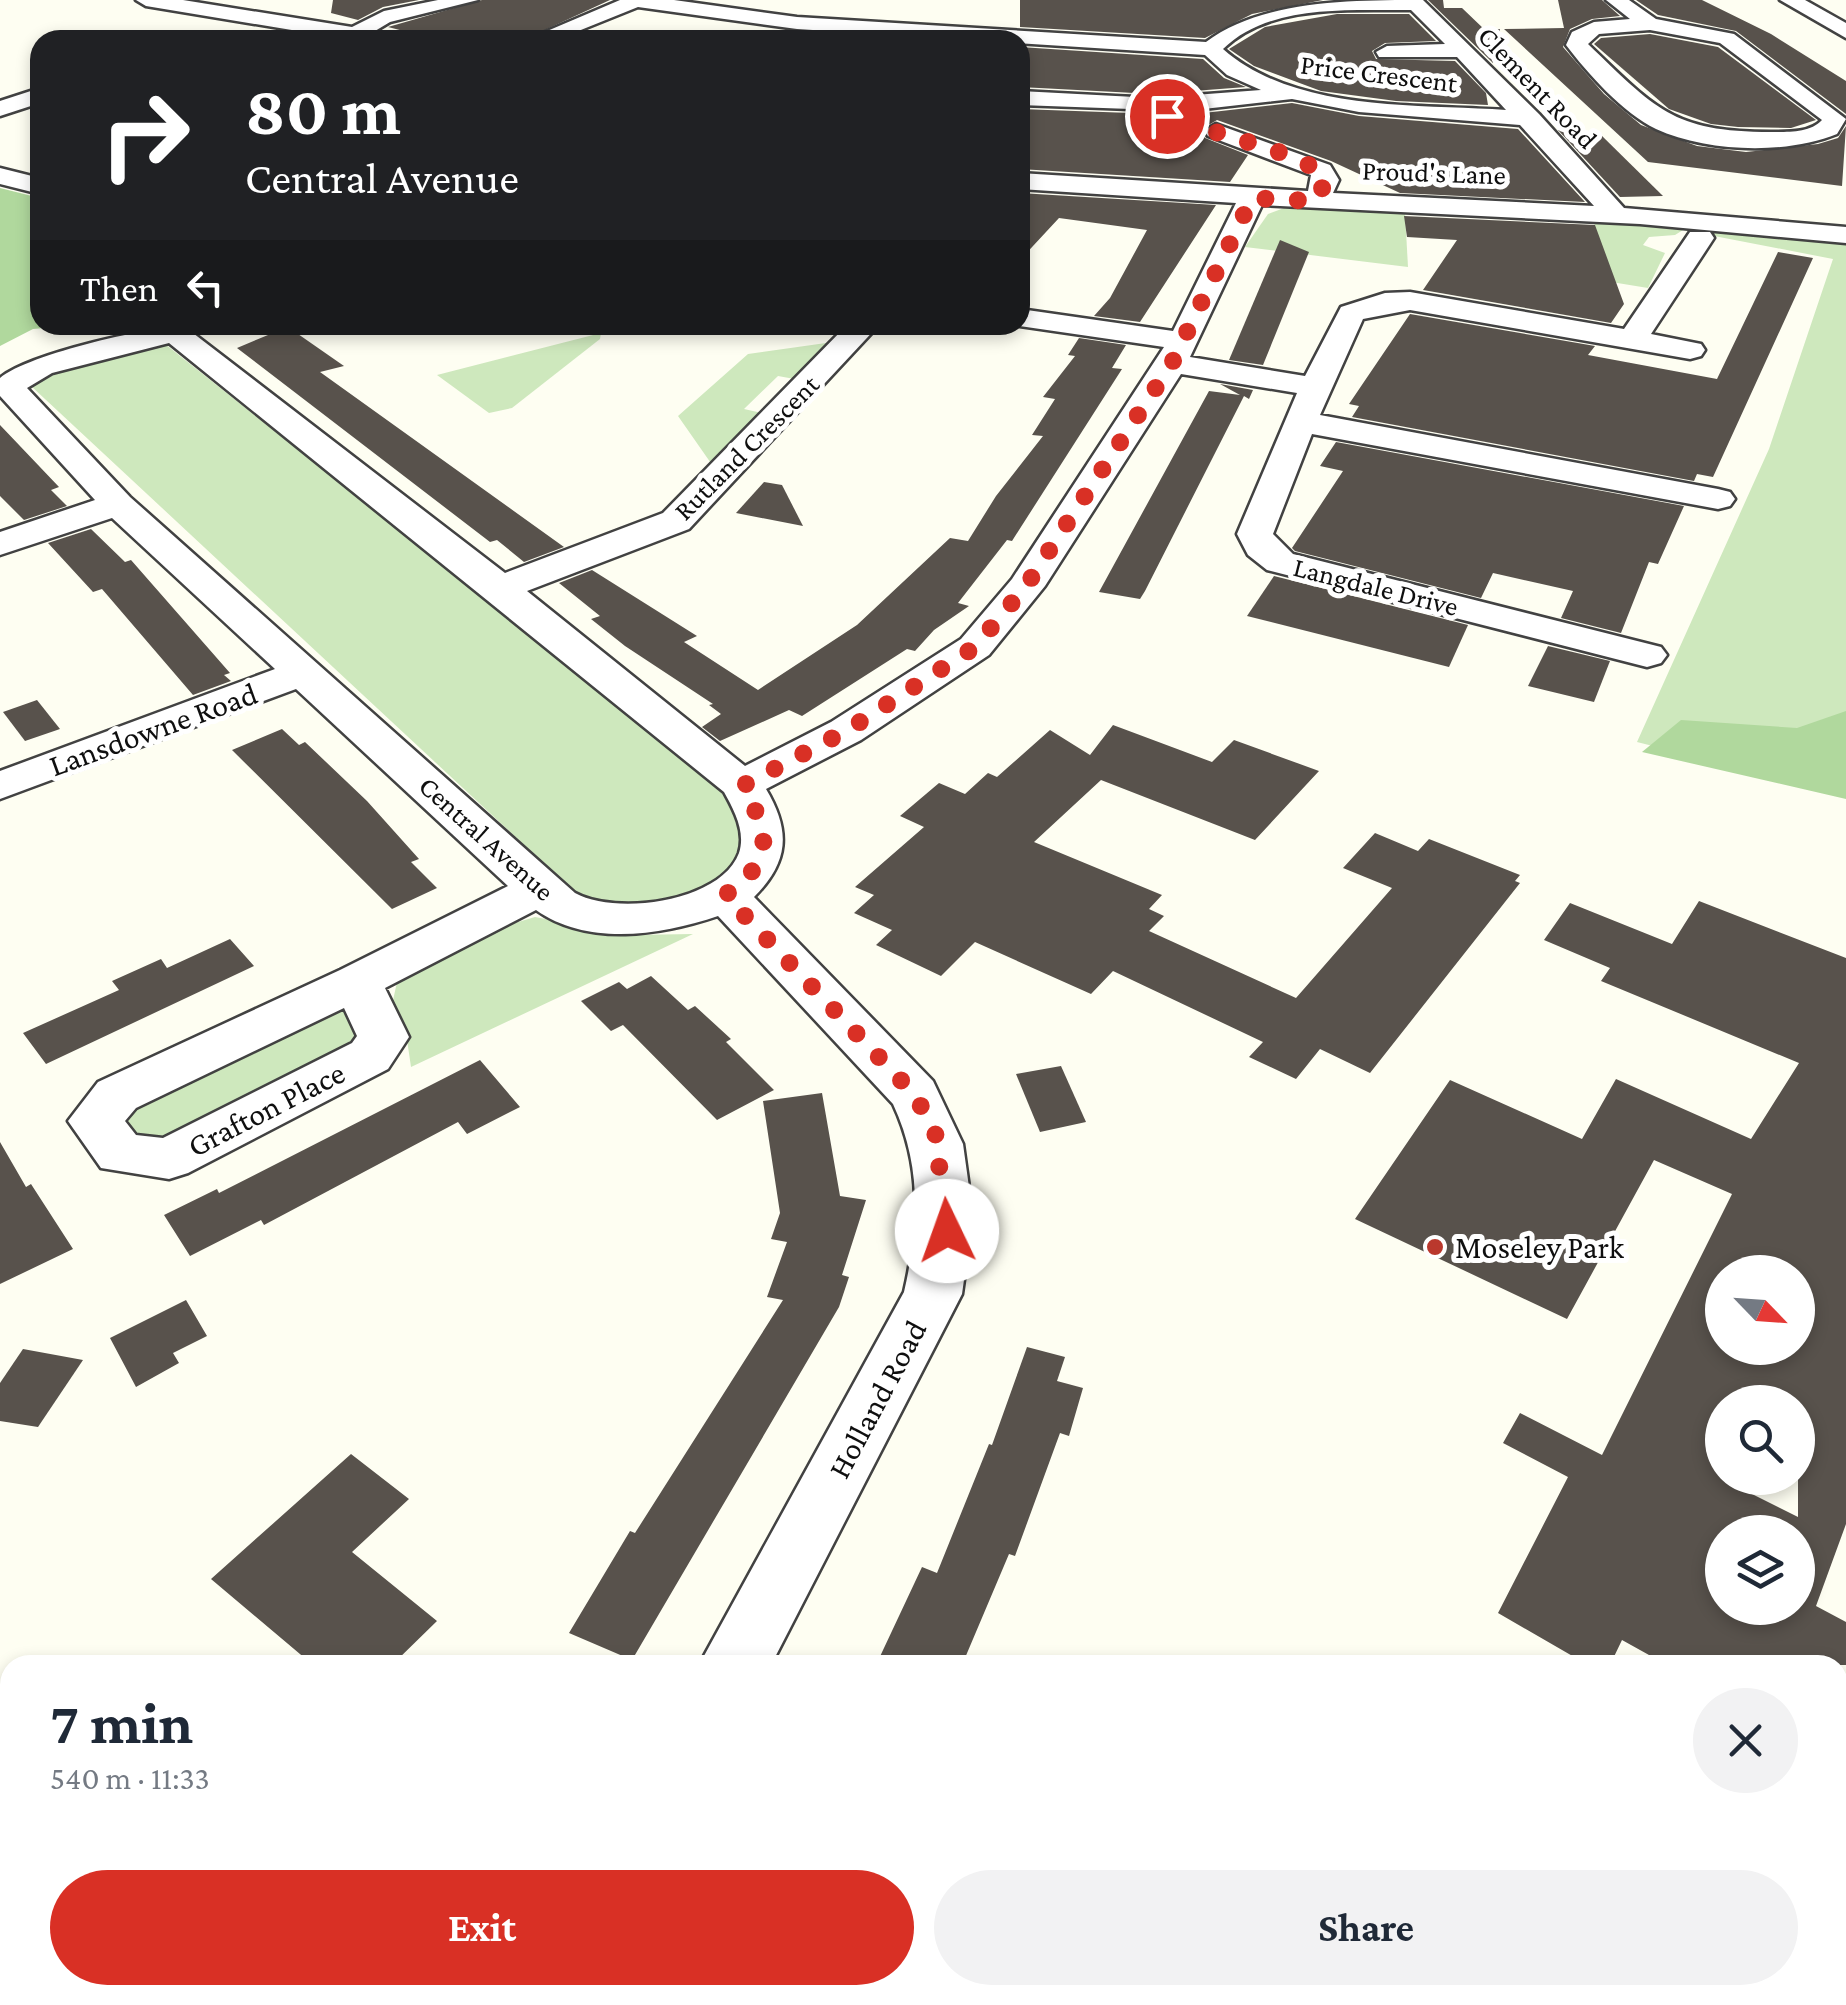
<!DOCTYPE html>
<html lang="en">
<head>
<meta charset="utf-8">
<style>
	body { margin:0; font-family:"Crimson Pro",serif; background:#f2f2f3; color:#1f2937; height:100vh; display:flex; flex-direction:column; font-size:38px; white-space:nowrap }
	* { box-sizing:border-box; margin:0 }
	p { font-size:32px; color:#747a83 }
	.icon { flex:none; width:55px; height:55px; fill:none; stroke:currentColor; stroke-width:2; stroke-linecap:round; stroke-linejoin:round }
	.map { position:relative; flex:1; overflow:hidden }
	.sheet { position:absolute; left:0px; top:1655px; width:1848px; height:350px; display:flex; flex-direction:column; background:#fff; border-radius:30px 30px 0 0; box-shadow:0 5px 15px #0003 }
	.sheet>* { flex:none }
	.hud { position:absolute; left:30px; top:30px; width:1000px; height:305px; border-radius:30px; box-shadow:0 5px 15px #0003; background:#202124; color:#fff; overflow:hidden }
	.needle { width:65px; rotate:115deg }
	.buttons { position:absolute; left:1705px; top:1255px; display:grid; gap:20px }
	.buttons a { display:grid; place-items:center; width:110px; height:110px; border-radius:50%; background:#fff; box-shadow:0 5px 15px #0003; font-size:50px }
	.pin { position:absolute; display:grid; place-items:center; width:85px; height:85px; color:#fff; margin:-42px; border:5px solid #fff; border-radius:50%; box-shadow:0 2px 10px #0007 }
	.me { position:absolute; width:110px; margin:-55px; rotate:357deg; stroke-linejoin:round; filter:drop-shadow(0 0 8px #0008) }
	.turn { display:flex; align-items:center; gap:35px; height:210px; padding:0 50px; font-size:45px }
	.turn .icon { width:130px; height:130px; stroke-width:2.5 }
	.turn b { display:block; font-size:70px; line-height:85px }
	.then { display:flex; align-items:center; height:95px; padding:0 50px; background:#0003; gap:20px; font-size:38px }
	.round { display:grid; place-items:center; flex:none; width:105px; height:105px; border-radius:52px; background:#f2f2f3 }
	.headline { display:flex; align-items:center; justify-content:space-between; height:170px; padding:0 50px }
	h1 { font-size:60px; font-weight:700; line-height:75px }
	.button { display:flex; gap:20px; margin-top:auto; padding:20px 50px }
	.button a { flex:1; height:115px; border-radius:60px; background:#d93025; color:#fff; font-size:40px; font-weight:700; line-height:115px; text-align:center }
	.button a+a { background:#f2f2f3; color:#1f2937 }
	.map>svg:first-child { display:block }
</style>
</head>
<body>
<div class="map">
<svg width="1846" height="2005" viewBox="0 0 1846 2005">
	<rect width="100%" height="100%" fill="#fefef2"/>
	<g fill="#cee8bd">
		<polygon points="1284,208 1405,213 1408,267 1245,247 1268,214"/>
		<polygon points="1594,223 1670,225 1846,241 1846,795 1637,742 1769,449 1833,259 1683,230 1675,235 1649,237 1643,245 1665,253 1648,288 1593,279 1606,259"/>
		<polygon points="601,333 600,339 512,408 489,413 437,375"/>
		<polygon points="833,342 800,380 778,376 744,409 766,414 715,469 678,416 748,354"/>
		<path d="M165,344L707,775C721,791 742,810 744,832C748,885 657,912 617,908C604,907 591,900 580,897L31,386L40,376Z"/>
		<polygon points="535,917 632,935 693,934 411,1067 405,1026 392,1005 397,982 505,926"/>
		<polygon points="325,1011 352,1011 359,1032 348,1049 163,1141 135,1139 121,1130 130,1103"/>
	</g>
	<g fill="#b0d89d">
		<polygon points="0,188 40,198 40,325 78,325 33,329 0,346"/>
		<polygon points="1846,711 1846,799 1642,752 1681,720 1797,728"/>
	</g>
	<g fill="#58524c" fill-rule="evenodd">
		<polygon points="333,0 419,0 383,7 358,20 331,13"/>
		<polygon points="482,0 610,0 523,40 439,40 388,27"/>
		<polygon points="1020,0 1323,0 1252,14 1205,38 1020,27"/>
		<polygon points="1428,0 1443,0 1444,8 1462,8 1485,30 1500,29 1493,63"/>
		<polygon points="1558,0 1602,0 1620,16 1592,19 1570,29 1563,47 1604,94 1641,125 1697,146 1746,152 1818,144 1838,138 1846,126 1842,186 1648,162 1504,29 1564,28"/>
		<polygon points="1636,0 1702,0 1771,34 1846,81 1846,114 1736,31 1658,15"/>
		<polygon points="1337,14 1409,14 1436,41 1385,43 1372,51 1376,59 1455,61 1486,93 1488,105 1396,101 1321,91 1254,66 1229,49 1265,27"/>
		<polygon points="1650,34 1718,47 1816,120 1791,128 1738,127 1711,124 1669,109 1594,44 1601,38"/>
		<polygon points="1020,47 1203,59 1224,78 1246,87 1154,94 1020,87"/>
		<polygon points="1292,103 1359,116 1518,129 1585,202 1400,193 1331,161 1217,120 1200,130 1205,138 1248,155 1230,182 1020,169 1020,109 1186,115"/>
		<polygon points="1558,130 1600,134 1663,196 1620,197"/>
		<polygon points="1020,193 1216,205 1140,322 1094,316 1110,298 1147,230 1059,218 1020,260"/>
		<polygon points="1404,216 1595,225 1624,304 1611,323 1423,290 1457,240 1407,237"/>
		<polygon points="1280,240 1309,252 1263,365 1229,360"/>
		<polygon points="1778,252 1813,258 1713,477 1697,474 1694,481 1352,417 1359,406 1349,404 1410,314 1595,346 1588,355 1717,379"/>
		<polygon points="298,334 344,366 320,372 564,547 524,562 497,540 490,542 237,348 268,335"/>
		<polygon points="1079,338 1126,345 1112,368 1122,369 1012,541 1007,540 958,603 969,606 934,630 915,651 907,649 802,716 789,710 720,741 702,727 721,714 709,705 713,704 625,646 591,619 600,616 559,583 592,570 697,636 684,642 758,690 857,625 950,538 968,541 996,496 1043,436 1032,435 1055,399 1043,397 1075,356 1068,355"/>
		<polygon points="1220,384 1253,390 1249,399 1244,396 1145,591 1140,599 1099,592 1209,391 1240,395"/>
		<polygon points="0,425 59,487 51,490 67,506 24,520 0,496"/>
		<polygon points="1336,442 1684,506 1658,564 1649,562 1621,633 1561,618 1573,591 1493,573 1481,598 1295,551 1292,548 1343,471 1320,466"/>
		<polygon points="764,482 782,485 803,526 736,513"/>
		<polygon points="91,529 125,562 131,560 230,673 224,675 231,681 193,695 102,589 93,592 48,543"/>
		<polygon points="1274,576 1468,625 1449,667 1247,616"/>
		<polygon points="1548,646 1610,661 1594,702 1528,686"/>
		<polygon points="37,700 60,729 25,741 3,712"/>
		<polygon points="1113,725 1212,762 1234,740 1319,771 1255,840 1101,780 1034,842 1162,895 1149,909 1164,916 1149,931 1296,998 1392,888 1343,868 1375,833 1418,851 1429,839 1520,875 1515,881 1520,883 1370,1073 1320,1049 1296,1079 1249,1057 1263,1042 1113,971 1091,994 975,942 941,976 876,945 892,930 854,913 874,895 855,887 924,827 900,816 939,783 965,794 988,773 997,777 1050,730 1090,755"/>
		<polygon points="282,729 299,745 305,742 367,801 419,859 411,862 437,888 392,909 232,750"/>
		<path d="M1699,901L1846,958V1524L1816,1606L1846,1622V1665H1667L1622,1640L1610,1665H1588L1498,1613L1568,1477L1503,1443L1520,1413L1602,1455L1732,1194L1654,1160L1567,1319L1355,1219L1450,1080L1582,1139L1616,1079L1751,1139L1799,1063L1601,981L1610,968L1544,940L1570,903L1672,944ZM1722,1272H1798V1348H1722ZM1722,1402H1798V1517L1722,1479ZM1722,1532H1798V1608H1722Z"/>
		<polygon points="230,939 254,966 46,1064 23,1033 119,990 112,981 161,959 167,968"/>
		<polygon points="651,976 688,1010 695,1006 731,1039 726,1042 774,1090 717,1120 623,1025 611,1031 581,1001 619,982 627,989"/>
		<polygon points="480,1060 520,1107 467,1134 458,1122 264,1225 261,1220 190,1256 164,1215 217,1189 219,1193"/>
		<polygon points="1061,1066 1086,1122 1040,1132 1016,1074"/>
		<polygon points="822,1093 840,1196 866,1200 842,1275 849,1277 839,1307 632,1660 569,1633 630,1531 635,1533 783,1300 767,1297 787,1242 771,1239 780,1213 763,1101"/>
		<polygon points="0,1142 26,1187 31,1184 73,1249 0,1284"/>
		<polygon points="186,1300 207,1336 173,1353 179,1363 136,1387 110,1338"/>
		<polygon points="1027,1347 1065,1357 1057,1381 1083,1388 1069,1436 1060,1433 1015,1556 1009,1554 962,1665 876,1665 922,1567 937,1573 989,1444 992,1445"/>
		<polygon points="23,1349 83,1360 38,1427 0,1421 0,1383"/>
		<polygon points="351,1454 409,1499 352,1552 437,1621 392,1665 313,1665 211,1579"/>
	</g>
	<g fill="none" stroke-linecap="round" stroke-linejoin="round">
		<g stroke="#424242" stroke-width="5">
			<g id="minor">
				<polygon points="136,0 183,0 352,27 384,11 438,0 478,0 390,22 375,31 401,40 352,40 146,6"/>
				<path d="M620,0H674L797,17L1206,42C1261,0 1352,0 1423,0L1539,114L1624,208L1846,227V243L1640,224L1262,205L1190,357L1305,376L1341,307L1385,293L1410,292L1624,329L1690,232H1710L1714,238L1651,334L1701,344L1705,350L1701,356L1690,359L1410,310L1363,319L1320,415L1718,489L1730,492L1735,499L1730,506L1718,509L1312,434L1273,534L1293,554L1661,647L1667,655L1661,663L1647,667L1267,570L1248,555L1237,534L1297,393L1181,374L1045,586L989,655L861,740L766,789C791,831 789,862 754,897L933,1081L963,1144L973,1216L962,1294L771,1665H699L904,1292C919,1227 922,1166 893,1104L718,916C662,935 588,947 536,910L385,988L409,1037L388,1069L188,1173L169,1179L101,1168L68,1121L98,1082L340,970L508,886L296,689L0,799V771L275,669L112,518L0,555V532L95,500L0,396V378C28,354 155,325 193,325L189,330L505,573L663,513L847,325H879L689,529L527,591L745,766L831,722L961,639L1012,579L1164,347L1013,325H1020V309L1173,331L1236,203L1020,189V173L1308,191L1311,175L1208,136L1204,131L1216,124L1330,165L1339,180L1333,193L1594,206L1520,125L1359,112L1292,99L1186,111L1020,105V91L1154,98L1261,90L1227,75L1205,55L797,29L638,7L556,40H526ZM1411,10L1445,44L1387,46L1376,52L1379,57H1457L1506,110C1416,104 1295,112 1223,49C1270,3 1350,11 1411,10ZM169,343L724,792C734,810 746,832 739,853C721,902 616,916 575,893L130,497L27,388L52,373ZM344,1008L357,1036L352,1043L163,1138L136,1135L125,1121L136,1108Z"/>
				<path d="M1606,0H1629L1656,19L1734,34L1846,119L1837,134C1786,155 1706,152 1656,129C1623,113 1588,74 1566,45L1572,32L1594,22L1630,19ZM1650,30L1720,43L1822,120C1810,133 1788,132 1771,132C1672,132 1655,108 1588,44L1599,34Z"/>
				<polygon points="1780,0 1805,0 1846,23 1846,38"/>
				<polygon points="40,88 40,103 0,116 0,101"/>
				<polygon points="0,168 40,178 40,194 0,184"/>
				<polygon points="0,1904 10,1908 10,1986 0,1982"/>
				<polygon points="73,1995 170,1995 174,2005 77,2005"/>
				<polygon points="516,1995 597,1995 593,2005 512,2005"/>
				<polygon points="1379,1995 1461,1995 1465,2005 1383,2005"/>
			</g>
		</g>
		<use href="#minor" fill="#fff" fill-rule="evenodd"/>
	</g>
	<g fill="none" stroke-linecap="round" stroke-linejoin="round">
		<path stroke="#d93025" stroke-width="18" stroke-dasharray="0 32.4" d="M947,1231L935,1131L914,1094L725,895C775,860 771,835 742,786L846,731L975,647L1026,586L1172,363L1252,198L1316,201L1326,180C1314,158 1245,142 1219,133C1201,127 1180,132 1167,116"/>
	</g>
	<circle fill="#ba382d" stroke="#fff" stroke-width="4" cx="1435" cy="1247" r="10"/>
	<g text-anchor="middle" stroke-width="10" stroke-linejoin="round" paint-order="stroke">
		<g font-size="28" fill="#0f0f0f" stroke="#fff">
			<text transform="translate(1379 73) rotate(7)" y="10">Price Crescent</text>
			<text transform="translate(1538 87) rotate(46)" y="10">Clement Road</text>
			<text transform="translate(1434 172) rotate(2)" y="10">Proud's Lane</text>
			<text transform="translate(746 447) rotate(-45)" y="10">Rutland Crescent</text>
			<text transform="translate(1376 586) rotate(14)" y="10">Langdale Drive</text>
			<text transform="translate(487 838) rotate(42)" y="10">Central Avenue</text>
		</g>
		<g font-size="32" fill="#0f0f0f" stroke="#fff">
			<text transform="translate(153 729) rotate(-20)" y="11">Lansdowne Road</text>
			<text transform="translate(266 1109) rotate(-27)" y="11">Grafton Place</text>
			<text transform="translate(877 1399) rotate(-62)" y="11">Holland Road</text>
		</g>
		<g font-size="32" fill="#0f0f0f" stroke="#fff" text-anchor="start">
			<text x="1455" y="1258">Moseley Park</text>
		</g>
	</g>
</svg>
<div class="buttons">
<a><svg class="needle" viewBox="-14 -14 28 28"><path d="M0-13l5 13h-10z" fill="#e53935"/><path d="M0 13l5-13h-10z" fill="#747a83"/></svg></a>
<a><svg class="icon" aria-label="search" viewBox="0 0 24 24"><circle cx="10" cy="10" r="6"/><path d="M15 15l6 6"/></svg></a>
<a><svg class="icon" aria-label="layers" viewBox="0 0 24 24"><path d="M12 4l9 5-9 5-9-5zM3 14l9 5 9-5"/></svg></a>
</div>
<div class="pin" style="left:1167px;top:116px;background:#d93025"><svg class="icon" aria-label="arrive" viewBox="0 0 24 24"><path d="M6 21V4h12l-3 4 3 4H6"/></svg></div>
<svg class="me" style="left:947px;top:1231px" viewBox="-20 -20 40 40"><circle r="19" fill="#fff"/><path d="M0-13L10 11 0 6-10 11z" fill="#d93025"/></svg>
<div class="hud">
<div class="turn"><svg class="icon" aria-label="right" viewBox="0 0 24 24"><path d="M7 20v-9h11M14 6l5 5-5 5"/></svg><div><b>80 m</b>Central Avenue</div></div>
<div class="then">Then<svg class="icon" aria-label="left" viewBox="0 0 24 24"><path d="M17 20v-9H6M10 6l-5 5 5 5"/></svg></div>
</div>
<section class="sheet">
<div class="headline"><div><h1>7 min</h1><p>540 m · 11:33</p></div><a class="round"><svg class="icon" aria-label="close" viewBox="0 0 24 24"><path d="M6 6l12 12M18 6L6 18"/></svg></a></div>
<div class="button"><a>Exit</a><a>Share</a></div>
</section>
</div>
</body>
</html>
